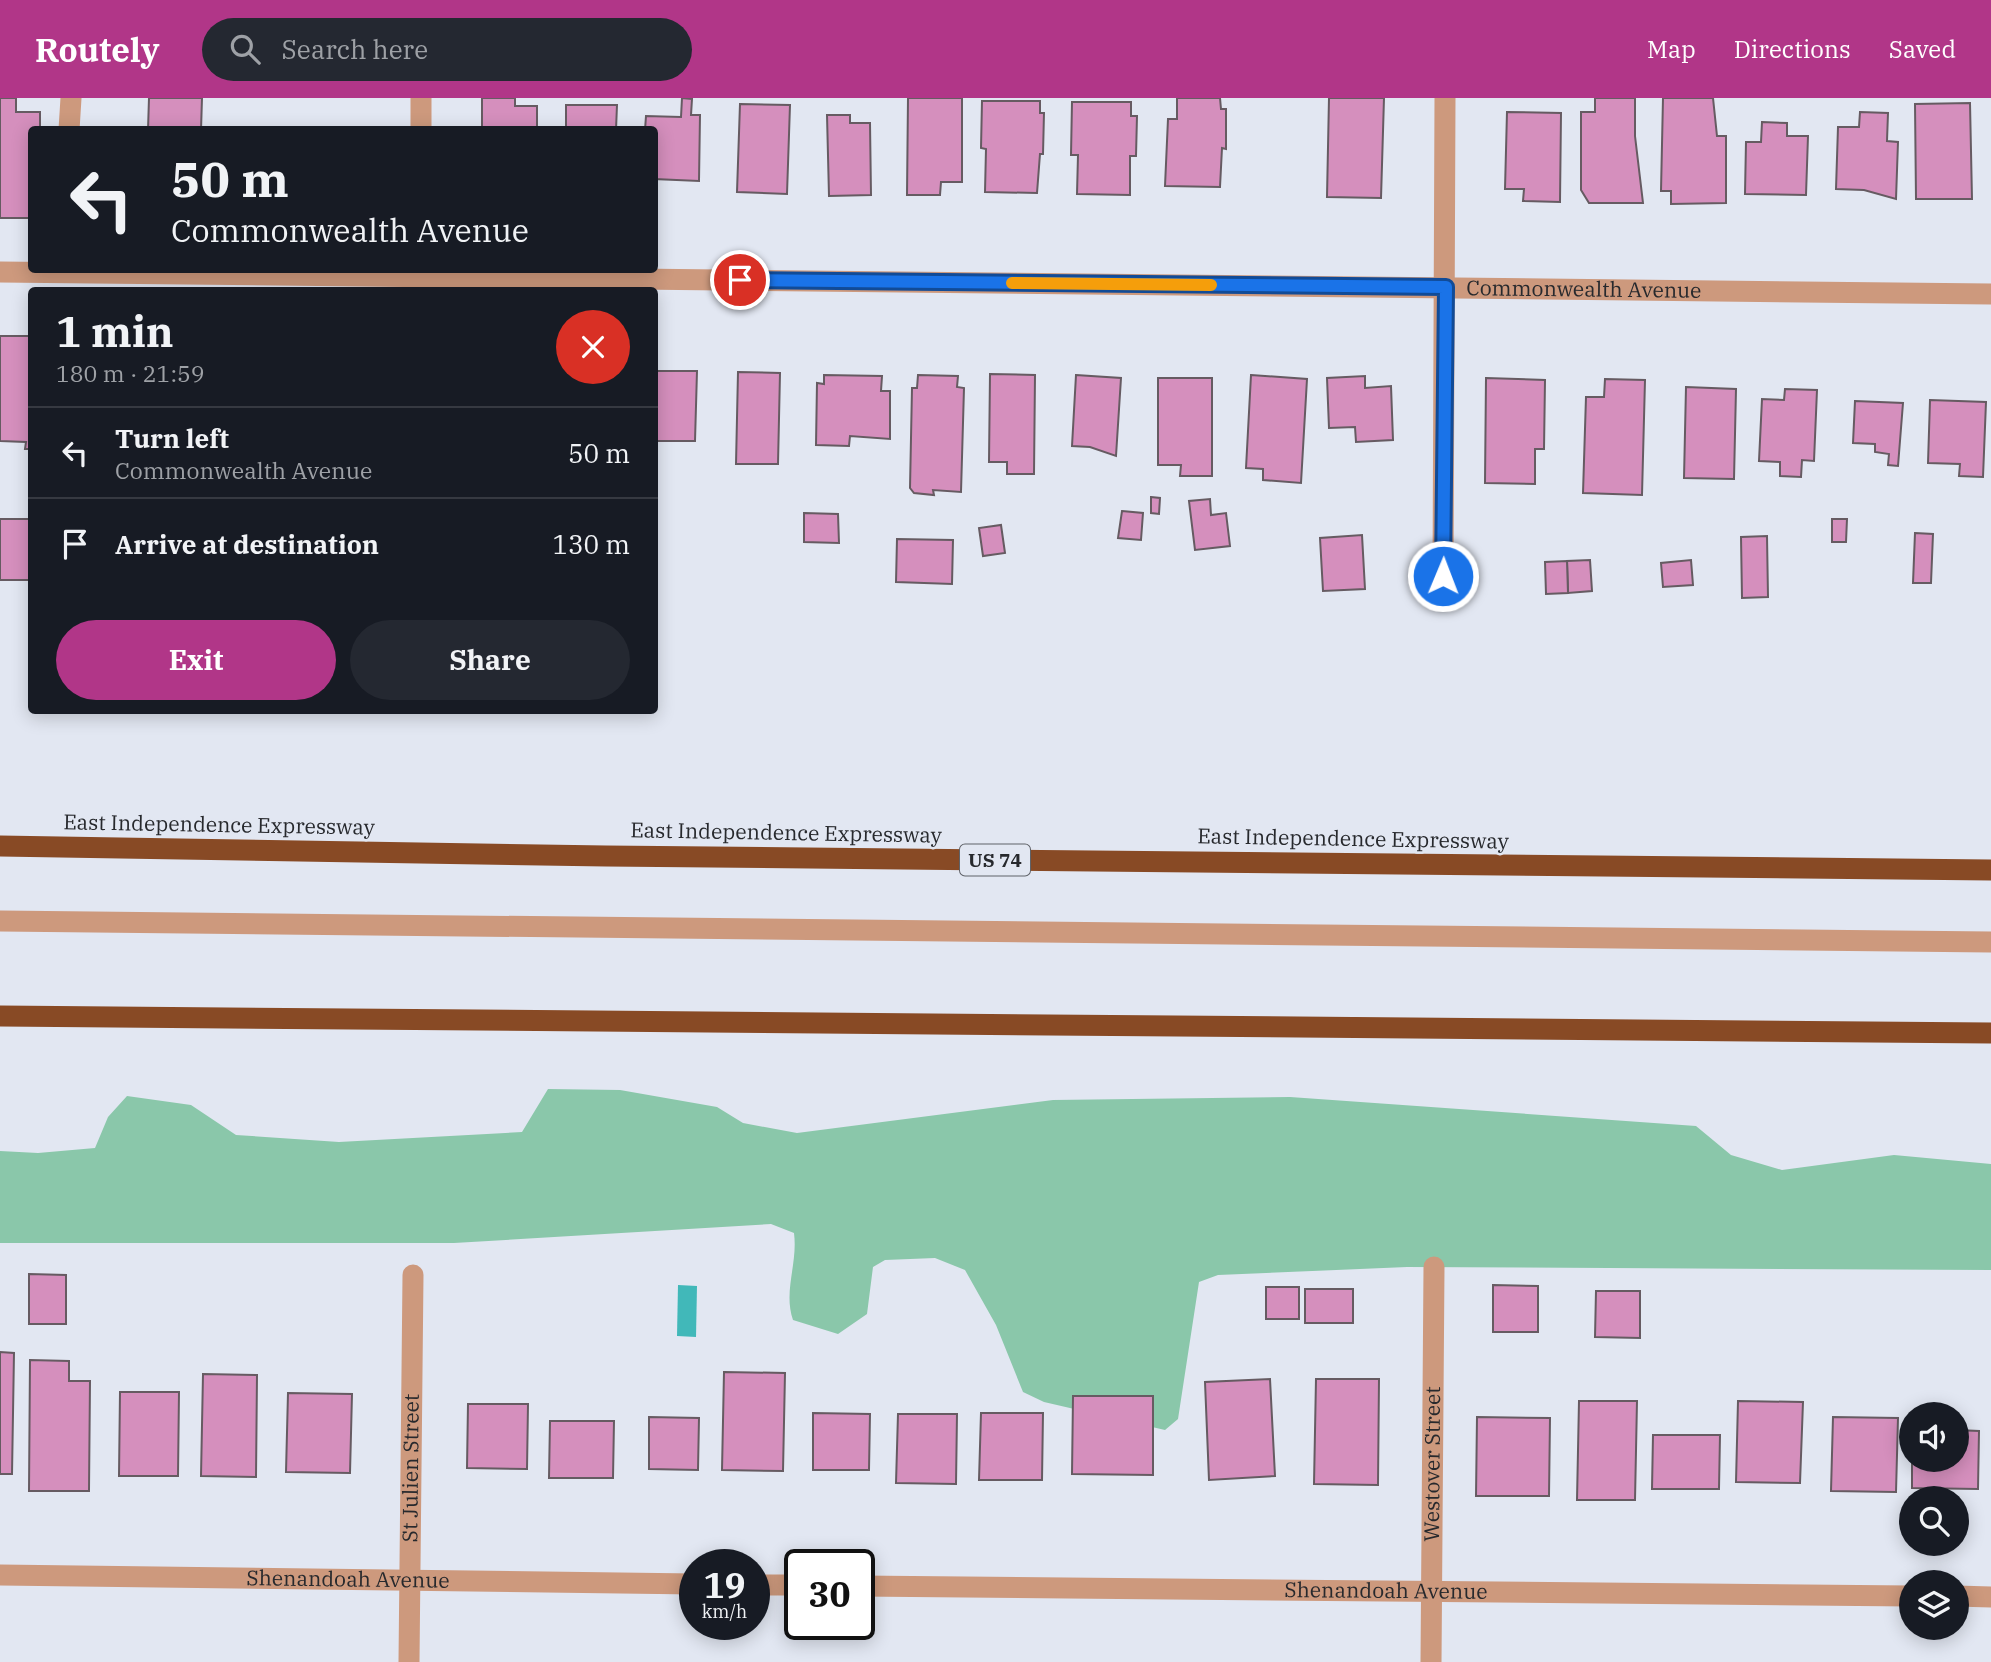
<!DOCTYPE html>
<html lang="en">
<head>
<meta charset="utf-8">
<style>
	body { margin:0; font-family:"IBM Plex Serif",serif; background:#242831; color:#f1f3f6; height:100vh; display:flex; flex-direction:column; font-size:26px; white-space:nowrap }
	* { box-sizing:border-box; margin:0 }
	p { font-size:23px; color:#9ea1a6 }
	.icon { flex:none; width:38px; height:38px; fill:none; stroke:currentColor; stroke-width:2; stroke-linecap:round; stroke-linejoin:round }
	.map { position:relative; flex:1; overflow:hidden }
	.drawer { position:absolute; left:28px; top:189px; width:630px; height:427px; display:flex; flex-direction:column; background:#171b24; border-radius:7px; box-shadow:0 4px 18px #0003 }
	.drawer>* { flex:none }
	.top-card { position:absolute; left:28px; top:28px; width:630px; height:147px; border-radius:7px; box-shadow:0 4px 18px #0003; background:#171b24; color:#f1f3f6; overflow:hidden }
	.tools { position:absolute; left:1899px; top:1304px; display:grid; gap:14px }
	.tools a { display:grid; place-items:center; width:70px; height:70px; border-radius:50%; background:#171b24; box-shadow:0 4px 18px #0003; font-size:35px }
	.speed { position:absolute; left:679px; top:1451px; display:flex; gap:14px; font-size:35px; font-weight:700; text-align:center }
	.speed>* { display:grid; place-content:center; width:91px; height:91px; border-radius:50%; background:#171b24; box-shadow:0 4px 18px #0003; line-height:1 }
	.speed small { font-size:18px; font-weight:400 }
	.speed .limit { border:4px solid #111; border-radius:10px; background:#fff; color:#111 }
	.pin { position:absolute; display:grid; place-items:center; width:60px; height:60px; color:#fff; margin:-30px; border:4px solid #fff; border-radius:50%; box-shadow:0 2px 7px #0007 }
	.me { position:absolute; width:77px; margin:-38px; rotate:1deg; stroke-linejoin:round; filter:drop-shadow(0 0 5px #0008) }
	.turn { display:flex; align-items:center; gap:24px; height:147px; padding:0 28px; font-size:32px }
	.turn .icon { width:91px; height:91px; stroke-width:2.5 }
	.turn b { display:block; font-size:49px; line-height:60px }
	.round { display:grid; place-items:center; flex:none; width:74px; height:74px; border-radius:37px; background:#242831 }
	.summary { display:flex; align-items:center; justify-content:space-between; height:119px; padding:0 28px }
	h1 { font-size:42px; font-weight:700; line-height:52px }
	.primary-button { display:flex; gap:14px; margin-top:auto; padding:14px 28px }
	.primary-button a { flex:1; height:80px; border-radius:42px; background:#b13688; color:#fff; font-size:28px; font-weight:700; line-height:80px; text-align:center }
	.primary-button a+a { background:#242831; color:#f1f3f6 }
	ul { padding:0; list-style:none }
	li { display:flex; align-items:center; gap:21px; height:91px; padding:0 28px; border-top:2px solid #363941 }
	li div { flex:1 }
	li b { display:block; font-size:26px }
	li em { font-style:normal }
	header { display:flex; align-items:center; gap:42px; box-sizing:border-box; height:98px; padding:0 35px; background:#b13688; color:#fff }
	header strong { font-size:33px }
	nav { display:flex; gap:38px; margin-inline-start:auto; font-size:24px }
	.search { width:490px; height:63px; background:#242831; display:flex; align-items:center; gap:18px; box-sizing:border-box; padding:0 24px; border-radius:38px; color:#9ea1a6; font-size:26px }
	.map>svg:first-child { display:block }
</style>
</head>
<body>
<header>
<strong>Routely</strong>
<div class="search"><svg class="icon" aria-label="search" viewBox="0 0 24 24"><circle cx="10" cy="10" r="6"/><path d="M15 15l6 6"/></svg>Search here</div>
<nav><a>Map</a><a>Directions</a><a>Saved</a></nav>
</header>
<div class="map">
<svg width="1991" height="1564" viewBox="0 0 1991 1564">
	<rect width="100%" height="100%" fill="#e2e7f2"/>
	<path fill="#8ac7aa" d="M548,991L620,992L717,1009L743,1025L797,1035L1053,1002L1290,999L1696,1028L1731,1057L1782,1072L1894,1057L1991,1066V1172L1407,1169L1218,1177L1199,1184L1178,1321L1165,1332L1044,1304L1023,1294L996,1227L965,1172L935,1160L885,1162L873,1169L867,1216L838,1236L793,1222C783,1193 798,1166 794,1135L771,1126L454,1145H0V1053L38,1055L95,1050L108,1019L127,998L191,1007L236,1037L339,1044L522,1034Z"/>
	<polygon fill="#41b8b9" points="678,1187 697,1188 696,1239 677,1238"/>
	<g fill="#d58fbd" stroke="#665b62" stroke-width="2">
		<polygon points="0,0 16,0 16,14 40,14 40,32 32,32 32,120 0,120"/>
		<polygon points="149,0 202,0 201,32 148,32"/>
		<polygon points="482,0 515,0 515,8 537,8 537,32 482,32"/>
		<polygon points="682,0 692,1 691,17 700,17 699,83 654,81 654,32 645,32 646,18 681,19"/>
		<polygon points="908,0 962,0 962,84 941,84 940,97 907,97"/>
		<polygon points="1177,0 1220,0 1221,11 1226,11 1226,51 1222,50 1220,89 1165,88 1168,21 1177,21"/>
		<polygon points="1329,0 1384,0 1381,100 1327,99"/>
		<polygon points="1595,0 1635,0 1635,38 1643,105 1589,105 1581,92 1581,14 1595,14"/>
		<polygon points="1663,0 1713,0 1717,38 1726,38 1726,105 1671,106 1671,93 1661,93"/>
		<polygon points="982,3 1040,3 1040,15 1044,15 1043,56 1040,56 1037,95 985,94 986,51 981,50"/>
		<polygon points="1072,4 1131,4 1131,18 1137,18 1136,58 1130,58 1130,97 1077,96 1078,57 1071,57"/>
		<polygon points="1970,5 1972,101 1916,101 1915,6"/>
		<polygon points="740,6 790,7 787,96 737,94"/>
		<polygon points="566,7 617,7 616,32 566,32"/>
		<polygon points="1507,14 1561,15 1560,104 1523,103 1524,91 1505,91"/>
		<polygon points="1860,14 1888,15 1887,43 1898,44 1896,101 1864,92 1836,91 1838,29 1859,29"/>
		<polygon points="827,17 850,17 850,25 870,25 871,97 829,98"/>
		<polygon points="1762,24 1787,25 1787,38 1808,38 1806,97 1745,96 1746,44 1761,44"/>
		<polygon points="0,238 32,238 32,351 25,351 26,344 0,343"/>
		<polygon points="654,273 697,273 695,343 654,343"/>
		<polygon points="738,274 780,275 778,366 736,366"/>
		<polygon points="990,276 1035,277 1034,376 1007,376 1007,364 989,364"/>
		<polygon points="824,277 882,278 881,293 890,293 890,341 850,338 849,348 816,347 817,285 824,286"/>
		<polygon points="918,277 958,278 957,289 964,290 961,394 933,392 934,397 914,395 910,390 912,290 917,290"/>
		<polygon points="1076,277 1121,280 1116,358 1090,349 1072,348"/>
		<polygon points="1251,277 1307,281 1301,385 1263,382 1263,371 1246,370"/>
		<polygon points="1365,278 1365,290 1391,288 1393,342 1356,344 1355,329 1329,330 1327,280"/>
		<polygon points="1158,280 1212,280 1212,378 1180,378 1181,367 1158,367"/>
		<polygon points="1486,280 1545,282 1544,351 1535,351 1535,386 1485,385"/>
		<polygon points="1605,281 1645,282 1642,397 1583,395 1586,299 1604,299"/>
		<polygon points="1686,289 1736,291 1734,381 1684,380"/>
		<polygon points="1785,291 1817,292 1814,363 1802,362 1801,379 1780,378 1780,364 1759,363 1762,301 1784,302"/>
		<polygon points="1930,302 1986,304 1983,379 1959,378 1960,366 1928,365"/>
		<polygon points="1855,303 1903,305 1898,368 1888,367 1889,356 1875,354 1875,346 1853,345"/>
		<polygon points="1151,399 1160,400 1159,416 1151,415"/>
		<polygon points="1210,401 1211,417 1226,415 1230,448 1195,452 1189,403"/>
		<polygon points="1122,413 1143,415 1141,442 1118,440"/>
		<polygon points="804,415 838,416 839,445 804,444"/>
		<rect x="0" y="421" width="32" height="61"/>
		<polygon points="1832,421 1847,421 1846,444 1832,444"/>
		<polygon points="1001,427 1005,455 983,458 979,430"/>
		<polygon points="1915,435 1933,436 1931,485 1913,485"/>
		<polygon points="1362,437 1365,491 1323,493 1320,440"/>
		<polygon points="1767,438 1768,499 1742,500 1741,439"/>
		<polygon points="897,441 953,442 952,486 896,484"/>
		<polygon points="1590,462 1592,493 1568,495 1567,463"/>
		<polygon points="1691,462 1693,487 1663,489 1661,465"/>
		<polygon points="1567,463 1568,495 1546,496 1545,464"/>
		<polygon points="29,1176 66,1177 66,1226 29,1226"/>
		<polygon points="1493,1187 1538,1188 1538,1234 1493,1234"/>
		<rect x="1266" y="1189" width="33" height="32"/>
		<rect x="1305" y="1191" width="48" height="34"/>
		<polygon points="1596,1193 1640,1193 1640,1240 1595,1239"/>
		<polygon points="0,1254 14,1255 12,1376 0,1376"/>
		<polygon points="30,1262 69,1263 69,1283 90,1283 89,1393 29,1393"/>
		<polygon points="724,1274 785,1275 783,1373 722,1372"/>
		<polygon points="203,1276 257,1277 256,1379 201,1378"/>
		<polygon points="1270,1281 1275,1378 1209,1382 1205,1284"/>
		<polygon points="1316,1281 1379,1281 1378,1387 1314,1386"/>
		<polygon points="120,1294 179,1294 178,1378 119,1378"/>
		<polygon points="288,1295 352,1296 350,1375 286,1374"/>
		<polygon points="1073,1298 1153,1298 1153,1377 1072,1376"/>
		<polygon points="1579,1303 1637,1303 1635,1402 1577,1402"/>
		<polygon points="1738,1303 1803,1304 1800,1385 1736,1384"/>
		<polygon points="468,1306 528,1306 527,1371 467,1370"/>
		<polygon points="813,1315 870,1316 869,1372 813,1372"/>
		<polygon points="981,1315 1043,1315 1042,1382 979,1382"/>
		<polygon points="898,1316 957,1316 956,1386 896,1385"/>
		<polygon points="649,1319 699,1320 698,1372 649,1371"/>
		<polygon points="1477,1319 1550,1320 1549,1398 1476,1398"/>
		<polygon points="1833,1319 1898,1320 1896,1394 1831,1393"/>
		<polygon points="550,1323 614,1323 613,1380 549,1380"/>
		<polygon points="1956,1332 1979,1333 1978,1391 1912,1390 1912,1362 1956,1362"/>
		<polygon points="1653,1337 1720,1337 1719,1391 1652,1391"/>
	</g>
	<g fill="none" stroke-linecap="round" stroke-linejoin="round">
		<g stroke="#cd997d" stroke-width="21">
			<polyline points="69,32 71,0"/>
			<polyline points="421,32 421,0"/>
			<path id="s1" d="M0,174L1991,196"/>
			<polyline points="1443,479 1445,0"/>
			<polyline points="0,823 1991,844"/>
			<path id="s2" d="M0,1477L695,1486"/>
			<polyline points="754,1487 800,1487"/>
			<path id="s3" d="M859,1488L1911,1498"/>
			<polyline points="1956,1498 1991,1499"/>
			<path id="s4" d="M409,1564L413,1177"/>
			<path id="s5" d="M1431,1564L1434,1169"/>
		</g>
		<g stroke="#884a25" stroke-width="21">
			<polyline points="0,748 606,758 1991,772"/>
			<polyline points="0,918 1991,935"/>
		</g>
	</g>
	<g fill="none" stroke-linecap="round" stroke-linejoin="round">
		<g stroke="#114b97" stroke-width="18">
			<polyline id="route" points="740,182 1446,189 1443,478"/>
		</g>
		<use href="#route" stroke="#1a73e8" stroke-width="12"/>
		<polyline stroke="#f59e0b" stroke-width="12" points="1012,185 1211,187"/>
	</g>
	<g text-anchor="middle" stroke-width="5" stroke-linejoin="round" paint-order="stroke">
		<rect fill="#e2e7f2" stroke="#5f6268" stroke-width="2" x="960" y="746.5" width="70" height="31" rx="5"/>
		<g font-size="19" font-weight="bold" fill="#27292d">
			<text x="995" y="769">US 74</text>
		</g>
		<g font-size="21" fill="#27292d" stroke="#e2e7f2">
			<text dy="7" stroke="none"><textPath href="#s1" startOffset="1584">Commonwealth Avenue</textPath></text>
			<text transform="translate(219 727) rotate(1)" y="7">East Independence Expressway</text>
			<text transform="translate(786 735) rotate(1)" y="7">East Independence Expressway</text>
			<text transform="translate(1353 741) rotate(1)" y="7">East Independence Expressway</text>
			<text dy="7" stroke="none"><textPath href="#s5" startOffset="198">Westover Street</textPath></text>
			<text dy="7" stroke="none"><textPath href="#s4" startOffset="194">St Julien Street</textPath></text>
			<text dy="7" stroke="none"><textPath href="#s2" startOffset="348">Shenandoah Avenue</textPath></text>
			<text dy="7" stroke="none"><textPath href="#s3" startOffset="527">Shenandoah Avenue</textPath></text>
		</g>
	</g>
</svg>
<div class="tools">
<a><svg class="icon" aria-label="sound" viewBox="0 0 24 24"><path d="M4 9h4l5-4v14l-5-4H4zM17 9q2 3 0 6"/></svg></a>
<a><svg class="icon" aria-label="search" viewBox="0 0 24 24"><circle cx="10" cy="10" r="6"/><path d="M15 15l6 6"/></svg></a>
<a><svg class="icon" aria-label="layers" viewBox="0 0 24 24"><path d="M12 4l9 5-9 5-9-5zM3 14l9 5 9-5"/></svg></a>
</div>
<div class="speed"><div>19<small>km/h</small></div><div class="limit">30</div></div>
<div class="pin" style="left:740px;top:182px;background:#d93025"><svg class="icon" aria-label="arrive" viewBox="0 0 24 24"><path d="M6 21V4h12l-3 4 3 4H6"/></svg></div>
<svg class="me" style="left:1443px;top:478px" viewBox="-20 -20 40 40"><circle r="17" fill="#1a73e8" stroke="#fff" stroke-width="3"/><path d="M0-11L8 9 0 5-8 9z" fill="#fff"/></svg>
<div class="top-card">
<div class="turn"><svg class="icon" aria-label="left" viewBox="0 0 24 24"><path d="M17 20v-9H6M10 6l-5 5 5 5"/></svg><div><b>50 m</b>Commonwealth Avenue</div></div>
</div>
<section class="drawer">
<div class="summary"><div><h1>1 min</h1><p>180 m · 21:59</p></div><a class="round" style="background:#d93025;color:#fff"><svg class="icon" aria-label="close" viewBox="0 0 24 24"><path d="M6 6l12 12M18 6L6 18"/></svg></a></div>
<ul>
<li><svg class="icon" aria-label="left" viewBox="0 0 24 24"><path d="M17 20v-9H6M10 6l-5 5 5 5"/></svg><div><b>Turn left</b><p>Commonwealth Avenue</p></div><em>50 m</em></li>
<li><svg class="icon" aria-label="arrive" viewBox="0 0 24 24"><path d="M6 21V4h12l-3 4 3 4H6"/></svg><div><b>Arrive at destination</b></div><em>130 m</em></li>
</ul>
<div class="primary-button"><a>Exit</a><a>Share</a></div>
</section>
</div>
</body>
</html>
